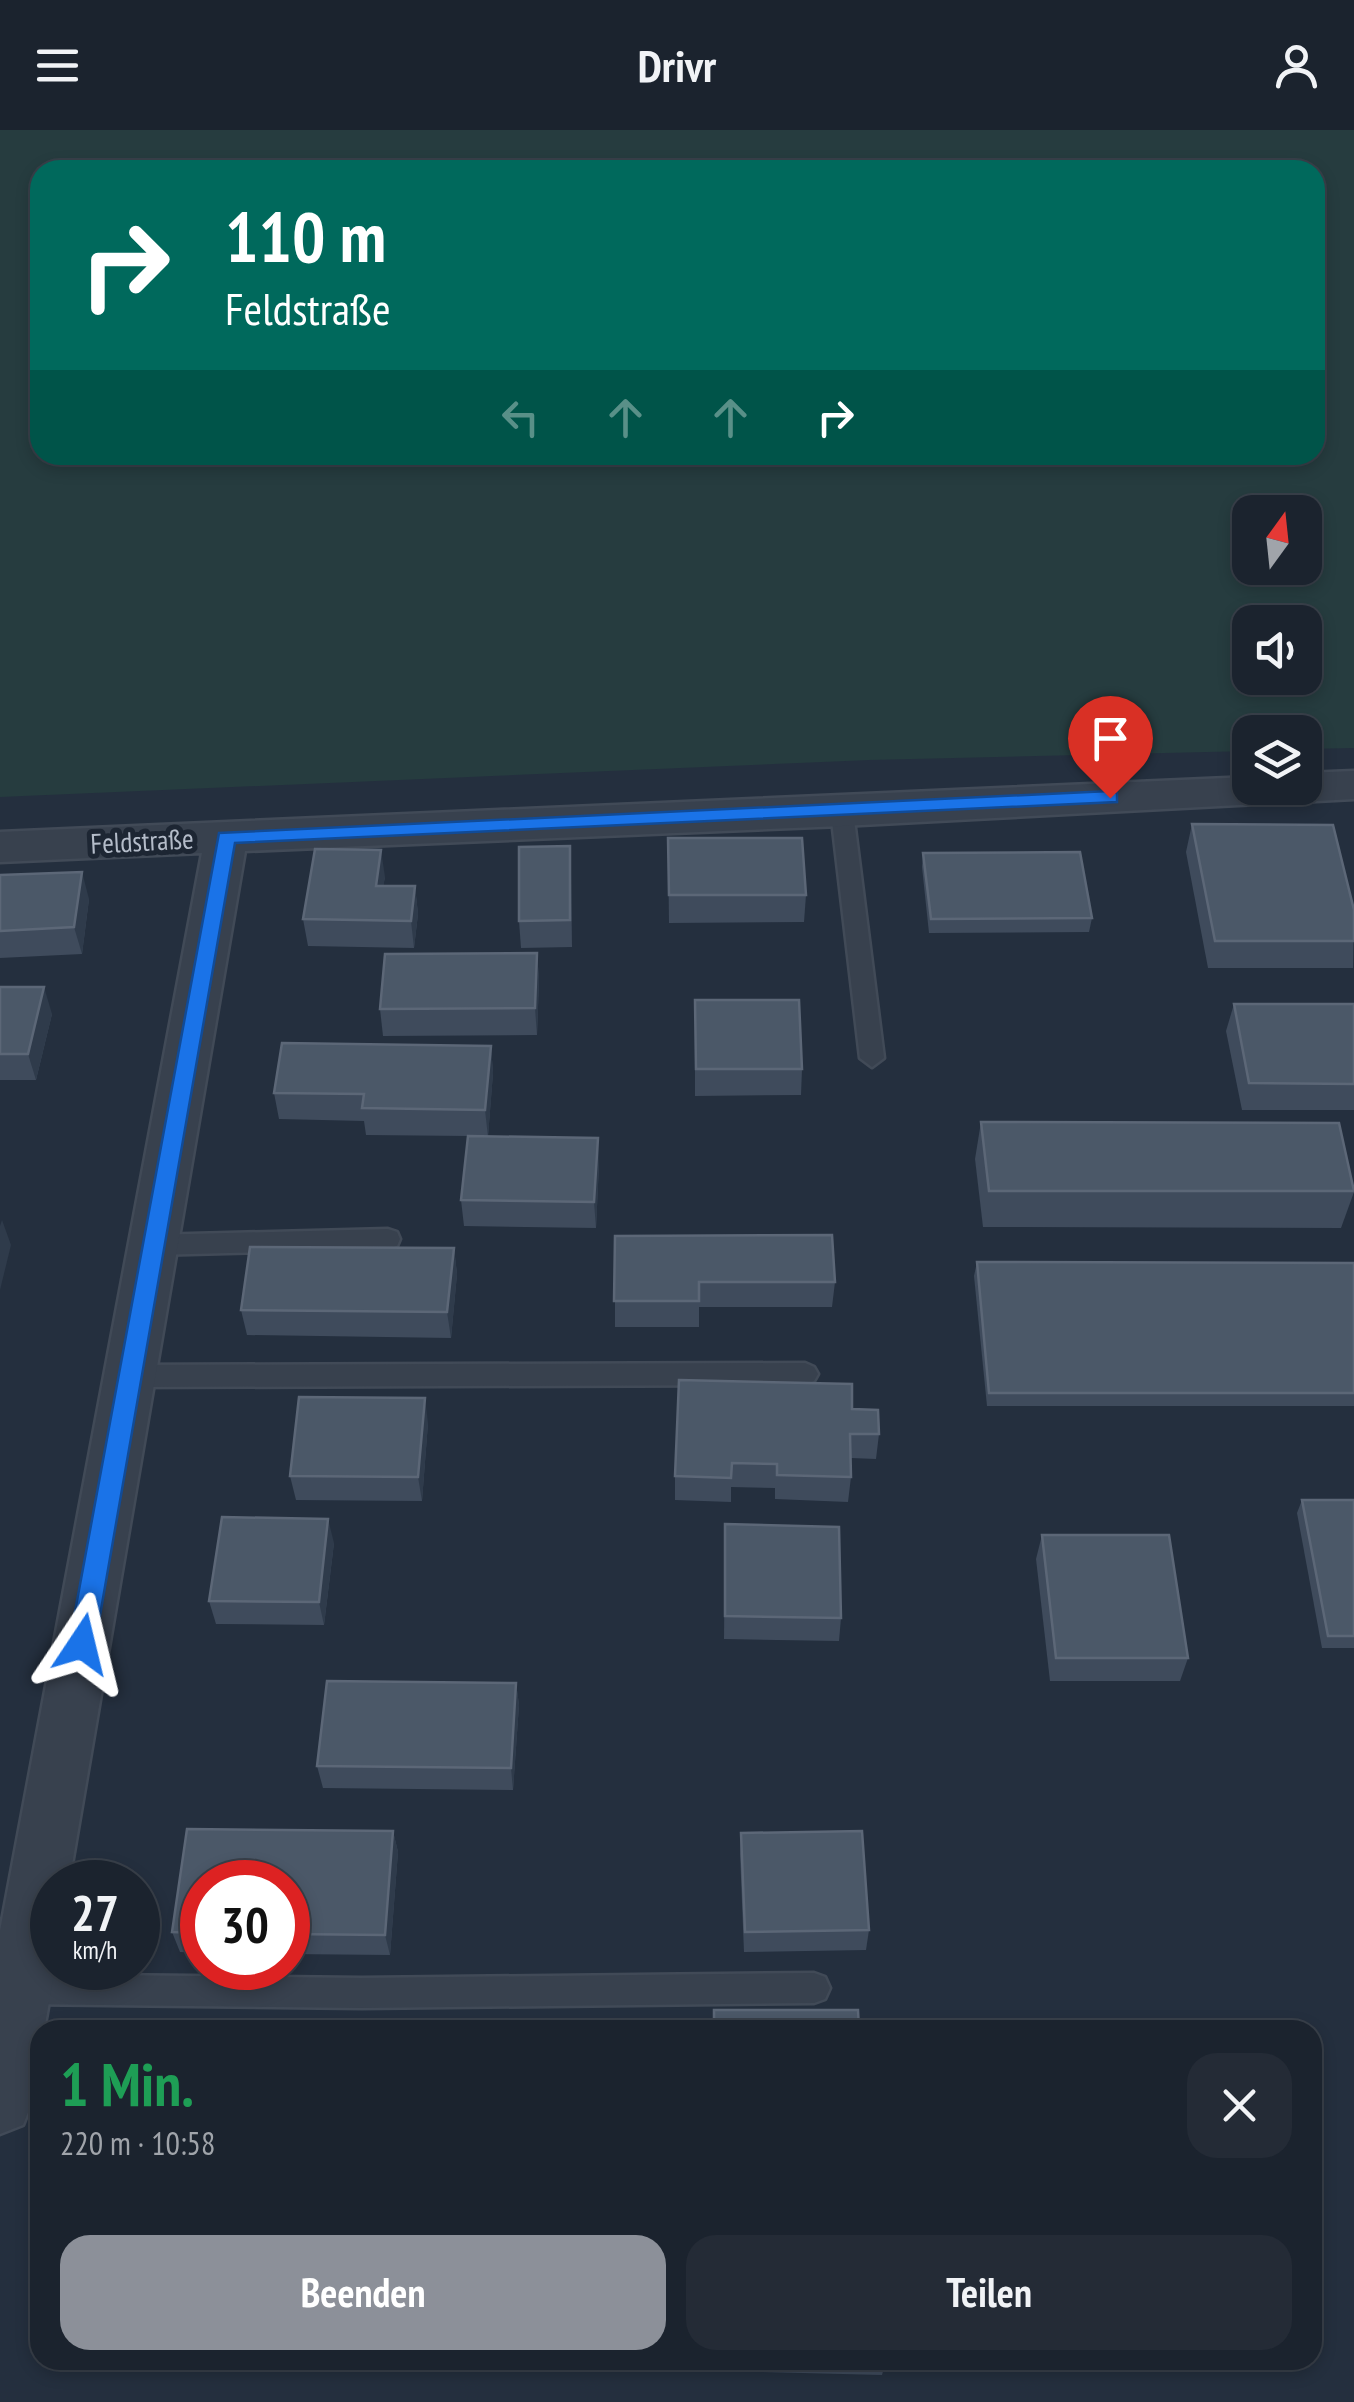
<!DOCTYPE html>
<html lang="de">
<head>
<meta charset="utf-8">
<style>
	body { margin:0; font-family:"PT Sans Narrow",sans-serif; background:#242b36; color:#f1f3f6; height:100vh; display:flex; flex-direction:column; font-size:38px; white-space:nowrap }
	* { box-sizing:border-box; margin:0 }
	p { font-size:32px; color:#a0a4aa }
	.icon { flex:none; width:55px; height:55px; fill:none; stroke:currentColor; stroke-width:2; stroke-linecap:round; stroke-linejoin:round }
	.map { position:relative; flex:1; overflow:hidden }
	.sheet { position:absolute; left:30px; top:1890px; width:1292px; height:350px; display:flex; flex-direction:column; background:#1b232e; border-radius:30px; box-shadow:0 5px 15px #0003,0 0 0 2px #39404a }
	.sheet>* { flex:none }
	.top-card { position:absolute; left:30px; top:30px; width:1295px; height:305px; border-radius:30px; box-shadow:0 5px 15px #0003,0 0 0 2px #39404a; background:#00695c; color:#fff; overflow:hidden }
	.needle { width:65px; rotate:15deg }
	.tools { position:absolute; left:1232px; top:365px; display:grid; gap:20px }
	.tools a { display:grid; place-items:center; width:90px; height:90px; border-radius:20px; background:#1b232e; box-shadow:0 5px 15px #0003,0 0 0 2px #39404a; font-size:50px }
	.speed { position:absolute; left:30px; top:1730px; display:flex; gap:20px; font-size:50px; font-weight:700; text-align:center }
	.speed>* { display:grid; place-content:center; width:130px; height:130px; border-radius:50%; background:#1b232e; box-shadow:0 5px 15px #0003,0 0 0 2px #39404a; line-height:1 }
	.speed small { font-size:25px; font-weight:400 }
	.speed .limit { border:15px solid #d22; background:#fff; color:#111 }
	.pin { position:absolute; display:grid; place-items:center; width:85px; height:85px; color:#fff; margin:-102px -42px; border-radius:50% 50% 50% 0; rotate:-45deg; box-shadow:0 0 10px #0007 }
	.pin .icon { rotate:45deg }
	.me { position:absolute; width:110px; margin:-55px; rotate:10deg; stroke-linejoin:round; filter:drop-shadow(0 0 8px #0008) }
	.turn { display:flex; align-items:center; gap:35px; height:210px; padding:0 30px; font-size:45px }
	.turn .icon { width:130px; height:130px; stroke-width:2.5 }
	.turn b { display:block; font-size:70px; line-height:85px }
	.lanes { display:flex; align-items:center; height:95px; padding:0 30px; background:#0003; justify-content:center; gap:50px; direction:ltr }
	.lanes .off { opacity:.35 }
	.round { display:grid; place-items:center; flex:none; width:105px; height:105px; border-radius:30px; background:#242b36 }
	.summary { display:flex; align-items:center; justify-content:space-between; height:170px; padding:0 30px }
	h1 { font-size:60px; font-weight:600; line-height:75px; color:#1e9e55 }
	.action { display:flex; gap:20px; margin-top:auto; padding:20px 30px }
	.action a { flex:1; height:115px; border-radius:30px; background:#8c9099; color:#fff; font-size:40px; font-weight:600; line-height:115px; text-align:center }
	.action a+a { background:#242b36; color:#f1f3f6 }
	header { display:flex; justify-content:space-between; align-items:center; height:130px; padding:0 30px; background:#1b232e; font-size:45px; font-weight:600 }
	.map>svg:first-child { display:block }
</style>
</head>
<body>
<header><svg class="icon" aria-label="menu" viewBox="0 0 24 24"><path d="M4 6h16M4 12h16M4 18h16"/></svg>Drivr<svg class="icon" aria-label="person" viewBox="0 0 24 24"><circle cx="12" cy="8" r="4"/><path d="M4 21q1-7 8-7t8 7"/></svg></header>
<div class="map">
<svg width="1354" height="2272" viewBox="0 0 1354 2272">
	<rect width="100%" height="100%" fill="#242f3e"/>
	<path fill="#263c3f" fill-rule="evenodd" d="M0,0H1354V618L1305,619V602H1250V621L869,630L0,667ZM40,40H1315V325H40ZM1250,382H1305V438H1250ZM1250,492H1305V548H1250Z"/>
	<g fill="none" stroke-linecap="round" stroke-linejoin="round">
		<g stroke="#414a57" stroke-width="5">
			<g id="service">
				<polygon points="842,675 853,682 884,928 872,937 860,928 831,682"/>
				<polygon points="388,1099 397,1102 400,1109 397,1116 388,1119 153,1125 144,1122 141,1115 144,1108 153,1105"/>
				<polygon points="805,1233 814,1237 818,1244 814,1251 805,1255 129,1257 120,1253 116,1246 120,1239 129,1235"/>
				<polygon points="814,1843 825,1847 830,1858 825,1869 814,1873 362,1878 20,1874 9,1870 4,1859 9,1848 20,1844 362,1848"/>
			</g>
		</g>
		<g stroke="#414a57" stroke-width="5">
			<polygon id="minor" points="1354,641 1354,669 842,696 245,721 69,1752 52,1752 55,1838 44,1900 40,1900 32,1972 23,1995 0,2004 0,1801 202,723 0,732 0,702 1250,647 1250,658 1305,658 1305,643"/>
		</g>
		<use href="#service" fill="#38414e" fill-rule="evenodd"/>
		<use href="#minor" fill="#38414e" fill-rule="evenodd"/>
	</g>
	<g fill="#3f4b5c">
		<polygon points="1192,694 1354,780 1353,838 1208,838 1186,722"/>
		<polygon points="668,708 806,765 804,792 669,793"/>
		<polygon points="923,723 1092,788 1089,802 929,803 922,737"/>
		<polygon points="571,743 572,817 521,818 519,791"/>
		<polygon points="0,745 89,769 82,824 0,828"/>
		<polygon points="385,747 383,756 415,756 418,784 414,818 308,816 303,789"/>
		<polygon points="537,823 539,850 537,905 383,906 380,879"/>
		<polygon points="0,857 52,884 36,950 0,950"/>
		<polygon points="695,870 802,939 801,965 695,966"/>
		<polygon points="1234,874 1354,874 1354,980 1242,980 1226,901"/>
		<polygon points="491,916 493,943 488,1006 599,1034 596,1098 464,1096 461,1070 468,1006 366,1005 364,991 279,989 274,963"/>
		<polygon points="981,992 1354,1061 1354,1062 1341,1098 983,1097 975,1029"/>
		<polygon points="615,1106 835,1152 832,1177 699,1177 699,1197 615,1197"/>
		<polygon points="454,1118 457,1144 451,1208 247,1205 241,1180"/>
		<polygon points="977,1132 1354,1133 1354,1276 987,1276 974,1146"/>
		<polygon points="852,1279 879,1304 876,1329 851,1328 851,1347 848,1372 775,1369 775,1358 731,1357 731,1372 675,1370 675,1346"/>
		<polygon points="428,1293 422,1371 296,1370 290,1346"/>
		<polygon points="1302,1370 1354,1370 1354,1518 1322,1518 1297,1383"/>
		<polygon points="725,1394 841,1488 839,1511 724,1509"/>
		<polygon points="1042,1405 1188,1528 1180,1551 1050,1551 1036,1429"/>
		<polygon points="334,1413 324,1495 216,1494 209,1471"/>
		<polygon points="516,1553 519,1575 513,1660 323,1658 317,1636"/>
		<polygon points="187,1699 393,1701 398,1722 390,1825 288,1824 288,1752 202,1752 202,1823 180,1822 172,1802"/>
		<polygon points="741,1703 869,1800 866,1820 744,1822 740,1724"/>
		<polygon points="723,2230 886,2230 882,2245 723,2241"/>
	</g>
	<g fill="#2f3b4b">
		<polygon points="381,720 385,747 379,783 376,756"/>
		<polygon points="82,742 89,769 82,824 74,797"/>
		<polygon points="415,756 418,784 414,818 411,791"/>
		<polygon points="537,823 539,850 537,905 535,878"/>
		<polygon points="44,857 52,884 36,950 28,924"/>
		<polygon points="491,916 493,943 488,1007 485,980"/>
		<polygon points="598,1008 599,1034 596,1098 594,1072"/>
		<polygon points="2,1090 11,1115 0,1160 0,1096"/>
		<polygon points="454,1118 457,1144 451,1208 447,1182"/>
		<polygon points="425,1268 428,1293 422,1371 418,1347"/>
		<polygon points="328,1389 334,1413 324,1495 319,1472"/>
		<polygon points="516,1553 519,1575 513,1660 511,1638"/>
		<polygon points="393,1701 398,1722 390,1825 385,1805"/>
	</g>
	<g fill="#4b5868" stroke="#5c6777" stroke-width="2.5">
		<polygon points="1192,694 1333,695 1354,780 1354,811 1215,811"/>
		<polygon points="668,708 802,708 806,765 669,765"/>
		<polygon points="570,716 570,790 519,791 519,717"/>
		<polygon points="315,719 381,720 376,756 415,756 411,791 303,789"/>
		<polygon points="1080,722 1092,788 931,789 923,723"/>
		<polygon points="82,742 74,797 0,801 0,745"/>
		<polygon points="537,823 535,878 380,879 385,824"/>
		<polygon points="0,857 44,857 28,924 0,924"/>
		<polygon points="695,870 799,870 802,939 696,939"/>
		<polygon points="1234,874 1354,874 1354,954 1249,953"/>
		<polygon points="282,913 491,916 485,980 362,978 364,964 274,963"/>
		<polygon points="981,992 1339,993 1354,1061 989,1061"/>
		<polygon points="468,1006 598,1008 594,1072 461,1070"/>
		<polygon points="832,1105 835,1152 699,1152 699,1171 614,1171 615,1106"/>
		<polygon points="250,1117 454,1118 447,1182 241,1180"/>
		<polygon points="977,1132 1354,1133 1354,1263 989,1263"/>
		<polygon points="679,1250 852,1254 852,1279 878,1280 879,1304 850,1304 851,1347 777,1345 777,1334 732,1333 731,1348 675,1346"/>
		<polygon points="299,1267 425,1268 418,1347 290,1346"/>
		<polygon points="1302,1370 1354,1370 1354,1506 1328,1506"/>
		<polygon points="222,1387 328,1389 319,1472 209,1471"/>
		<polygon points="725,1394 839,1397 841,1488 725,1486"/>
		<polygon points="1042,1405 1169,1405 1188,1528 1056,1528"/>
		<polygon points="327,1551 516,1553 511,1638 317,1636"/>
		<polygon points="187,1699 393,1701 385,1805 288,1804 288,1752 202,1752 202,1803 172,1802"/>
		<polygon points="862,1701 869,1800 745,1802 741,1703"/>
		<polygon points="714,1880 858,1880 859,1900 714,1900"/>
		<polygon points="1173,1892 1174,1900 1023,1900 1022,1895"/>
		<polygon points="154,1896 355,1898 355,1900 153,1900"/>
	</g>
	<polygon fill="#1a73e8" stroke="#114b97" stroke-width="2.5" points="1110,661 1117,663 1117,672 235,713 95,1514 91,1522 82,1525 73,1522 69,1514 219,703"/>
	<g text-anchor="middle" stroke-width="10" stroke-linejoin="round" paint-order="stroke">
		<g font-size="28" fill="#b4bcc9" stroke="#1d2633">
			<text transform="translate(142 711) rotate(-3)" y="10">Feldstraße</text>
		</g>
	</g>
</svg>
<div class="tools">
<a><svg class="needle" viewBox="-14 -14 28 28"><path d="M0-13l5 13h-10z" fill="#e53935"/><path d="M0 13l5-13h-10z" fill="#a0a4aa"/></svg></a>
<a><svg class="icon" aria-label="sound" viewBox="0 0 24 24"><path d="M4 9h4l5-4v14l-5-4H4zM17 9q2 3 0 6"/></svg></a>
<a><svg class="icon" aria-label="layers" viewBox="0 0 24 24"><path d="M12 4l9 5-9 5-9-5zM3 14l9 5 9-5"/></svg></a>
</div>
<div class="speed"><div>27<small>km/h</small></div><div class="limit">30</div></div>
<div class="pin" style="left:1110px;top:668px;background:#d93025"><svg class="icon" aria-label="arrive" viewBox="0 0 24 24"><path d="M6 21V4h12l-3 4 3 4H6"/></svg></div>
<svg class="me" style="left:82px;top:1514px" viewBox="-20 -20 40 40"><path d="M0-17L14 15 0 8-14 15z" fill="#1a73e8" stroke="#fff" stroke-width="4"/></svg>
<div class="top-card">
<div class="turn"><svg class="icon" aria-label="right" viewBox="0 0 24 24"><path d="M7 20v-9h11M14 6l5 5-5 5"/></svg><div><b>110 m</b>Feldstraße</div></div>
<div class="lanes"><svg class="icon off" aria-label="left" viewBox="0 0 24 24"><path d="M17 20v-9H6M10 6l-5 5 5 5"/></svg><svg class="icon off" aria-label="ahead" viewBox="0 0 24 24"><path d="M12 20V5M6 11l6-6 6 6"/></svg><svg class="icon off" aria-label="ahead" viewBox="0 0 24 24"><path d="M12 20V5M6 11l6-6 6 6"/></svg><svg class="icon" aria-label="right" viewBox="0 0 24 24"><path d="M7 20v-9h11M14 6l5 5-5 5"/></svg></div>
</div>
<section class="sheet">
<div class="summary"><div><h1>1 Min.</h1><p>220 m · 10:58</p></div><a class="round"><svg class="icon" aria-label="close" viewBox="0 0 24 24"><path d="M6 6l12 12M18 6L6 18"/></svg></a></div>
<div class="action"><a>Beenden</a><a>Teilen</a></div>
</section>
</div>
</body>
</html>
